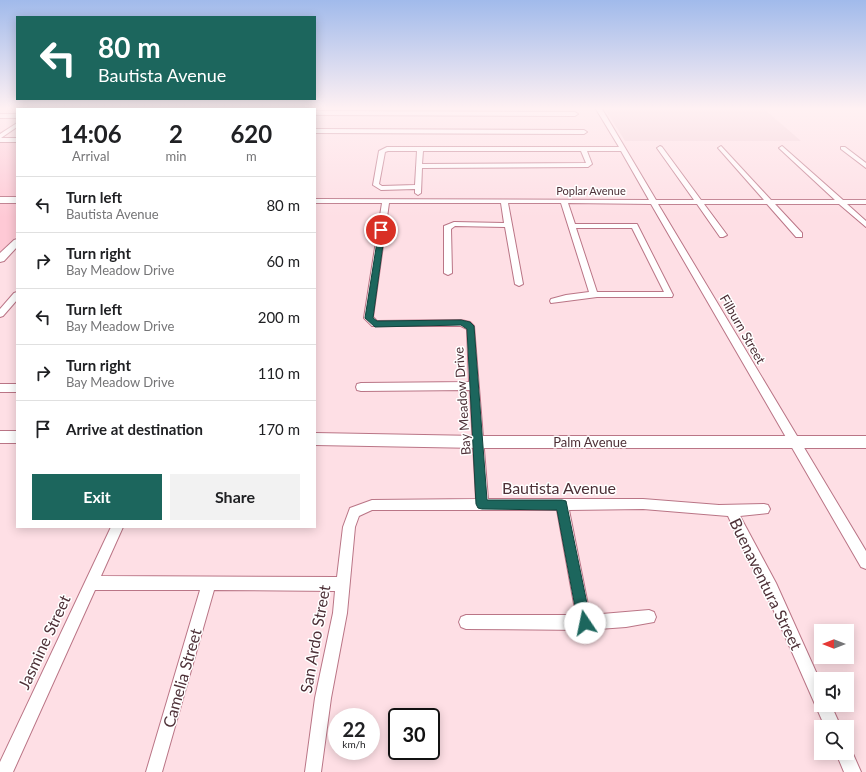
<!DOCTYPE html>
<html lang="en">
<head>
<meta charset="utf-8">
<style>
	body { margin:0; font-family:Lato,sans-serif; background:#f2f2f2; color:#202124; height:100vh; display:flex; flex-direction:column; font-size:15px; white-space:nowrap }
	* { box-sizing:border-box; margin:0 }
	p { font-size:13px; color:#757577 }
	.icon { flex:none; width:22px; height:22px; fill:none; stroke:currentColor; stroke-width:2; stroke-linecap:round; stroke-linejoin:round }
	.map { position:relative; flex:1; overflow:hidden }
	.panel { position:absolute; left:16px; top:108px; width:300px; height:420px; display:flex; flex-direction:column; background:#fff; border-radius:0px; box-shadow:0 2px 10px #0003 }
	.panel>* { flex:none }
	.hud { position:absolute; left:16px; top:16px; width:300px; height:84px; border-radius:0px; box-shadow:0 2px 10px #0003; background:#1c665d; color:#fff; overflow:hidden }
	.needle { width:26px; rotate:270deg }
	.fabs { position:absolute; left:814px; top:624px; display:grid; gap:8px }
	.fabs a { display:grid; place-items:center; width:40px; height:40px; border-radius:0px; background:#fff; box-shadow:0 2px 10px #0003; font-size:20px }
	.speed { position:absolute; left:328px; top:708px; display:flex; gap:8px; font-size:20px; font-weight:700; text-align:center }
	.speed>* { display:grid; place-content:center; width:52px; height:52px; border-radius:50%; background:#fff; box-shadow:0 2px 10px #0003; line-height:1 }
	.speed small { font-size:10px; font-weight:400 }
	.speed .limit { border:2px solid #111; border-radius:6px; background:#fff; color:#111 }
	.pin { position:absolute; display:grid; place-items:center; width:34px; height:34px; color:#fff; margin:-17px; border:2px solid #fff; border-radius:50%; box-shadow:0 1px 4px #0007 }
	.me { position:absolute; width:44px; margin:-22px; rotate:349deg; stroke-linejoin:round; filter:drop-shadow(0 0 3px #0008) }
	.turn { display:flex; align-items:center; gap:14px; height:84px; padding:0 16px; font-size:18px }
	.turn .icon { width:52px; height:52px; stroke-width:2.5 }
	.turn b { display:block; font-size:28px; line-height:34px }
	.eta { display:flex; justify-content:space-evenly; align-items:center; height:68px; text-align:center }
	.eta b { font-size:24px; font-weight:700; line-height:28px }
	.button { display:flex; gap:8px; margin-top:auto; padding:8px 16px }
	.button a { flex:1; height:46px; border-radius:0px; background:#1c665d; color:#fff; font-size:16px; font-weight:700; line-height:46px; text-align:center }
	.button a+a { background:#f2f2f2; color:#202124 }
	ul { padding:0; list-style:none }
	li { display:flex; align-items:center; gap:12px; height:56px; padding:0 16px; border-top:1px solid #e0e0e0 }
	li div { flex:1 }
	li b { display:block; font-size:15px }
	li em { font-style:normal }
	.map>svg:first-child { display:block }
</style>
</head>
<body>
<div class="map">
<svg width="866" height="772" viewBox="0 0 866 772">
	<rect width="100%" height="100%" fill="#fedfe5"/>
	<polygon fill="#f1cfd6" points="605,109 764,109 801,141 625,141"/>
	<g fill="#fec9d5">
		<rect x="0" y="141" width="17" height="55"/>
		<polygon points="0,203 17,203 17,236 0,253"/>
	</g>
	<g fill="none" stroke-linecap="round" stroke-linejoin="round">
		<g stroke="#ba7586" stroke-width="2">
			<g id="minor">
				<path d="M596,109H602L656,200H694L657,148L660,146L662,147L701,200H764L719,149L718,148L721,146L771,200H835L780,149L779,148L782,146L843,200H866V204H847L866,221V227L839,204H775L802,233V237H796L767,204H704L727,235L723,237H720L697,204H658L866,551V569L861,567L651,204L568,203L575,224H637L673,295L672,297H597L551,303L550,301L551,299L566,295L589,292L561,203H508L523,284L519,286L515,284L505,227L455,226L451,229L452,273L448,275L444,273V226L454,222L504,223L501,203H389L373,317L377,321L461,320L470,322L474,326L488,499H643L719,505L764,504L768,505L770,509L768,513L740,516L776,583L821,683V705H831L841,727H825L766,593L740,542L728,516L643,509L569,510L590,615L649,610L654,612L656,617L654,622L626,627L585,630L466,629L461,627L459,622L461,617L466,615H576L557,510H372L359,516L355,527L347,613L331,698L321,772H305L315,698L333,613L335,591L214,590L162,772H146L200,590H95L13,772H0V762L111,527H123L101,576L337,577L343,527L350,508L372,500L476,499L470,390L361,391L357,390L356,387L357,384L361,383L469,382L467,329L461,326H372L364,318L382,203H315V199L649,200L621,151H587L592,164L588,167L422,168L421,193L418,195L415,193V189L381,190L373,185L379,151L387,147H619ZM388,151H417L415,185L382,186L379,184L385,152ZM423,151H581L586,163L422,164ZM576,228H632L664,292H597Z"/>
				<polygon points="315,111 575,112 578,114 575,116 315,115"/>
				<rect x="0" y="114" width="17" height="4"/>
				<polygon points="17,123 17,127 1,138 17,138 17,142 0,142 0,134"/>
				<polygon points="315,129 584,130 587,132 584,134 315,133"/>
				<polygon points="841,147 845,147 866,163 866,168 841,149"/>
				<polygon points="17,292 17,300 3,316 0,317 0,309 14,293"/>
				<rect x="0" y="384" width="17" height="8"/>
				<polygon points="847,746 850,747 861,772 844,772 836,753 847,753"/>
			</g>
		</g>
		<g stroke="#ba7586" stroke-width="2">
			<g id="major">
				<rect x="0" y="197" width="17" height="6"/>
				<polygon points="17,239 17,247 4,261 0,262 0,253 14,240"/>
				<rect x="0" y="431" width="17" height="12"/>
				<polygon points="315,433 478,436 866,436 866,448 478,448 315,445"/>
			</g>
		</g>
		<use href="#minor" fill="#fff" fill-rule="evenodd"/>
		<use href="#major" fill="#fff" fill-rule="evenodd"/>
	</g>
	<linearGradient id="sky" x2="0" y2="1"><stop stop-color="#a1baeb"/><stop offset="0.5" stop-color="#fff1f3"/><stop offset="1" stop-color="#fff1f3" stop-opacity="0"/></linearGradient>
	<rect width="866" height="217" fill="url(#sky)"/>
	<polygon fill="#1c665d" stroke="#12423c" points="379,229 385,230 373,318 377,321 461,320 470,322 474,326 487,500 562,500 566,501 591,623 589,628 585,630 580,628 578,623 557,510 482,509 478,508 476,504 467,329 461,325 375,327 365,318"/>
	<g text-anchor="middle" stroke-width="3" stroke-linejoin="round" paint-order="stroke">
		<g font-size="11" fill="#4d3037" stroke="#fff">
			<text x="591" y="195">Poplar Avenue</text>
		</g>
		<g font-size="13" fill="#4d3037" stroke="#fff">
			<text transform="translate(743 329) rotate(60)" y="5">Filburn Street</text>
			<text transform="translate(462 401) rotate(-94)" y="5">Bay Meadow Drive</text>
			<text x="590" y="447">Palm Avenue</text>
		</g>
		<g font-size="16" fill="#4d3037" stroke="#fff">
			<text x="559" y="494">Bautista Avenue</text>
			<text transform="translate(766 584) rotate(64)" y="6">Buenaventura Street</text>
			<text transform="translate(315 639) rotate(-80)" y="6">San Ardo Street</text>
			<text transform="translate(44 642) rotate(-65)" y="6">Jasmine Street</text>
			<text transform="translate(182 678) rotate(-74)" y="6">Camelia Street</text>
		</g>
	</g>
</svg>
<div class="fabs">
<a><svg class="needle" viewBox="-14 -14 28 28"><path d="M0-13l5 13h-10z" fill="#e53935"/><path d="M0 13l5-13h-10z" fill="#757577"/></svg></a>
<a><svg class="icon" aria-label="sound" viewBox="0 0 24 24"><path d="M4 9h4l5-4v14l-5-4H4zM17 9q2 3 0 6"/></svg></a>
<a><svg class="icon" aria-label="search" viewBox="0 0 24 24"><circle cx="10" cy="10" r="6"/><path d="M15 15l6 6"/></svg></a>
</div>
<div class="speed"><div>22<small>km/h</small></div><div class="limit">30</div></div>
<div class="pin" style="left:381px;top:230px;background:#d93025"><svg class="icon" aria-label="arrive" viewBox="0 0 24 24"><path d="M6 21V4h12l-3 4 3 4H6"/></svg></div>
<svg class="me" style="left:585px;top:623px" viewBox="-20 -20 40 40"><circle r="19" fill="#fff"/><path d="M0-13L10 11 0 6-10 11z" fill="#1c665d"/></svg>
<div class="hud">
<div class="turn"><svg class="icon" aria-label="left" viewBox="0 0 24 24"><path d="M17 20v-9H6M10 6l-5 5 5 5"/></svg><div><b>80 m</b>Bautista Avenue</div></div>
</div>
<section class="panel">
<div class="eta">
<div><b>14:06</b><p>Arrival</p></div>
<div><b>2</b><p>min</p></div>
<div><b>620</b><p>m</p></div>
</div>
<ul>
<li><svg class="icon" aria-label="left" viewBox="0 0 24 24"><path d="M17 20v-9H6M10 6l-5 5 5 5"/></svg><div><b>Turn left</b><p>Bautista Avenue</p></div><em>80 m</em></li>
<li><svg class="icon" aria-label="right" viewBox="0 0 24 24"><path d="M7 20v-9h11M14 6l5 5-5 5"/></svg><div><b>Turn right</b><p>Bay Meadow Drive</p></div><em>60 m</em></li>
<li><svg class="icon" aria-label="left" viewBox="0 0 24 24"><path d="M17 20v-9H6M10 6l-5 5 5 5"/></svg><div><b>Turn left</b><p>Bay Meadow Drive</p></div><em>200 m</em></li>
<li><svg class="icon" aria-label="right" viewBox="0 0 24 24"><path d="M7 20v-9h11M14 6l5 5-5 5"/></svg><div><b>Turn right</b><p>Bay Meadow Drive</p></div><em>110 m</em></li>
<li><svg class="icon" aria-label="arrive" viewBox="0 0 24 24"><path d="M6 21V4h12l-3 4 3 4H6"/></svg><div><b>Arrive at destination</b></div><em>170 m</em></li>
</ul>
<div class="button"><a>Exit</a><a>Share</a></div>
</section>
</div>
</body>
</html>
